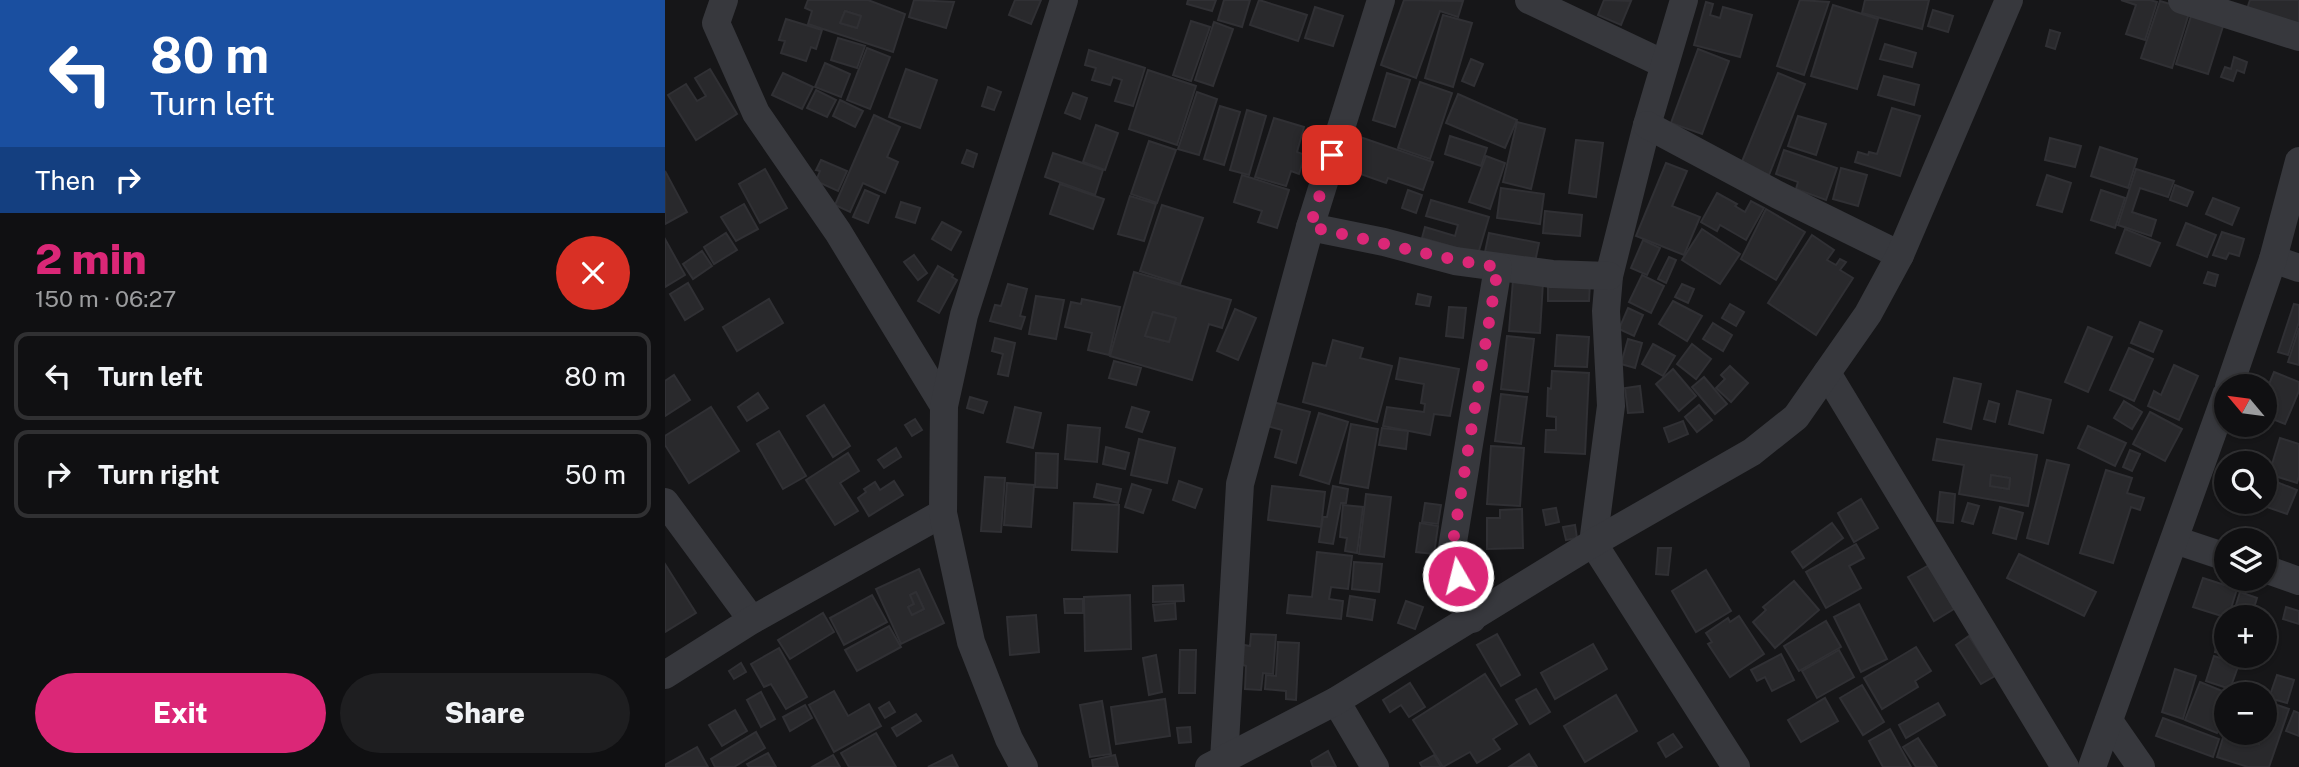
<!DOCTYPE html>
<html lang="en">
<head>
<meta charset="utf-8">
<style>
	body { margin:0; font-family:"Public Sans",sans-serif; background:#1e1e20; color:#f1f3f6; height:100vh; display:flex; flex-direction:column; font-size:26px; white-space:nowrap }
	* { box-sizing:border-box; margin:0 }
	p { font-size:23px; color:#9c9d9f }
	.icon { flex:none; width:38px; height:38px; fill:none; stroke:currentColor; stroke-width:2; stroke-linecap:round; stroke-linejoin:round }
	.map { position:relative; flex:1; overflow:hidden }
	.sheet { display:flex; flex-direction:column; background:#101012; width:665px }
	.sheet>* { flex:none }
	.hud { background:#1a4fa0; color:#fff; overflow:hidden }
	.needle { width:46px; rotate:299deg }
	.controls { position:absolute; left:1549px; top:374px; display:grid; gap:14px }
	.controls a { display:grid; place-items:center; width:63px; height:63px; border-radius:50%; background:#101012; box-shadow:0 2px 5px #0004,0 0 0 2px #303032; font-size:35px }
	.pin { position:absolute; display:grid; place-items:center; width:60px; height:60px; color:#fff; margin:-30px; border-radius:14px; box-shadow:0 4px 10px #0006 }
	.me { position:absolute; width:77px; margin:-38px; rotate:352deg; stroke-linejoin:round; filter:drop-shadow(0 0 5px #0008) }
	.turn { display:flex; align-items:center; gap:24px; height:147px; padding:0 35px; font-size:32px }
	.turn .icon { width:91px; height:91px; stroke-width:2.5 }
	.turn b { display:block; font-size:49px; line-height:60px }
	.then { display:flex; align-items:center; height:66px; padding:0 35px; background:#0003; gap:14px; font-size:26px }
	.round { display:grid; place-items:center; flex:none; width:74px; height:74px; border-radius:37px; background:#1e1e20 }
	.summary { display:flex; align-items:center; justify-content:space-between; height:119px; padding:0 35px }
	h1 { font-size:42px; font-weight:800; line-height:52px; color:#db2777 }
	.button { display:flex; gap:14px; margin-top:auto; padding:14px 35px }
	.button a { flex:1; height:80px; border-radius:42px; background:#db2777; color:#fff; font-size:28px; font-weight:800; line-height:80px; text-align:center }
	.button a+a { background:#1e1e20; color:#f1f3f6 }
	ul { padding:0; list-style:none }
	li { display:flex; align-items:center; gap:21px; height:88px; margin:0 14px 10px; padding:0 21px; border:4px solid #303032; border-radius:14px }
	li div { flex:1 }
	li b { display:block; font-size:26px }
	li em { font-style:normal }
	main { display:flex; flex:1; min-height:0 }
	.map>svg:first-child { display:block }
</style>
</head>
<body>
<main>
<section class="sheet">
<div class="hud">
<div class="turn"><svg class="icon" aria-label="left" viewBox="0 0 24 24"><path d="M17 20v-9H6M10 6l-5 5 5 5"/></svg><div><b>80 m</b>Turn left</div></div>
<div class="then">Then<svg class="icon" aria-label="right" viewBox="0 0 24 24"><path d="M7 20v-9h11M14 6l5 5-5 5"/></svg></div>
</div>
<div class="summary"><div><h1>2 min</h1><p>150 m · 06:27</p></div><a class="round" style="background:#d93025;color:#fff"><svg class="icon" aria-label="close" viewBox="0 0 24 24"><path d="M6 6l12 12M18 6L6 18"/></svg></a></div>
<ul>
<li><svg class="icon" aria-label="left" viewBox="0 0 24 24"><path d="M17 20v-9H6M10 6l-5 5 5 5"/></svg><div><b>Turn left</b></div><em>80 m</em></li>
<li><svg class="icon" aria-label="right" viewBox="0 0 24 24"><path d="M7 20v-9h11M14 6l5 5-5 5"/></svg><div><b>Turn right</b></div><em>50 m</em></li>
</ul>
<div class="button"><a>Exit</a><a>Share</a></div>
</section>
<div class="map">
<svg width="1634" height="767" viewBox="0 0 1634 767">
	<rect width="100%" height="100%" fill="#161618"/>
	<g fill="#29292c" stroke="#303034" stroke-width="2" fill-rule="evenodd">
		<path d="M143,0H203L240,14L228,52L143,24L147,11L140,8ZM180,11L196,16L192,28L175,23Z"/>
		<polygon points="249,0 289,2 281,28 244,17"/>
		<polygon points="350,0 376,0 366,24 344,15"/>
		<polygon points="523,0 551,0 547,11 522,4"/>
		<polygon points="559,0 585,0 577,27 553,20"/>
		<polygon points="594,0 642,15 633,41 585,25"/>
		<polygon points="739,0 798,1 793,17 775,11 751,78 716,65"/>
		<polygon points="939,0 966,1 956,25 933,15"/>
		<polygon points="1135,0 1164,2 1139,75 1112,66"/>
		<polygon points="1200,0 1264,0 1257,29 1197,13"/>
		<polygon points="1456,0 1485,0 1492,2 1480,40 1461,34 1471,5"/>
		<polygon points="1585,0 1634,0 1634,29 1581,12"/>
		<polygon points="1495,1 1525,10 1507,68 1476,58"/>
		<polygon points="1041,2 1048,4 1045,15 1055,18 1058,7 1087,15 1075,57 1029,45"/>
		<polygon points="1168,5 1213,19 1192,89 1146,76"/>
		<polygon points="650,7 678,16 668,46 640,38"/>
		<polygon points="1268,10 1288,16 1283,32 1263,26"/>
		<polygon points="180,11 196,16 192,28 175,23"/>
		<polygon points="1527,13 1559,23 1543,74 1511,64"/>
		<polygon points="778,15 807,23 788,87 760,78"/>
		<polygon points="121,19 157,30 151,49 146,47 141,61 116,53 120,41 114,40"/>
		<polygon points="526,21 545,27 526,81 508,75"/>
		<polygon points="549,22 568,29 548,86 530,80"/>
		<polygon points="1385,30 1395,33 1390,49 1381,46"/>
		<polygon points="173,38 200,46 192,68 166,60"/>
		<polygon points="1220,44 1251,53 1247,67 1215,59"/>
		<polygon points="202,48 225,57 205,109 182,100"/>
		<polygon points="1033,49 1064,61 1037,134 1006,123"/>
		<polygon points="424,50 480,68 468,106 450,101 457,80 448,77 445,85 427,80 431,68 420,65"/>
		<polygon points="1569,57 1582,62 1579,73 1572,70 1568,81 1556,77 1560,67 1566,69"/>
		<polygon points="806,59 818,64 809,86 797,81"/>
		<polygon points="160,63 185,74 176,97 150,87"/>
		<polygon points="45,69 72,114 31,140 3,95 21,84 32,101 41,96 30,78"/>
		<polygon points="241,69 272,80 255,128 224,117"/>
		<polygon points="483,70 531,86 512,145 464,129"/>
		<polygon points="118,73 148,87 137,109 107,95"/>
		<polygon points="722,73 745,80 730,127 708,120"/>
		<polygon points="1113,73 1140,84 1104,175 1076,164"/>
		<polygon points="1219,76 1254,85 1249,105 1213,95"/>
		<polygon points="755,82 787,93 765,159 733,148"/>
		<polygon points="323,87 336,92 329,110 317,106"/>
		<polygon points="151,90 171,100 162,117 142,108"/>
		<polygon points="532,92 552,99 534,155 513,149"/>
		<polygon points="408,93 422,98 415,119 400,113"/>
		<polygon points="793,94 852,120 840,148 781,123"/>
		<polygon points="175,100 198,111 190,127 168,116"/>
		<polygon points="555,106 575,112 559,165 539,159"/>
		<polygon points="1227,108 1255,116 1235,176 1190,162 1193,152 1203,155 1204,152 1212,154"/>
		<polygon points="582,110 601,116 584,175 565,170"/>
		<polygon points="209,115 235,127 222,157 233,162 220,193 198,183 185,212 170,205"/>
		<polygon points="1133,116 1161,124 1151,155 1123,146"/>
		<polygon points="609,118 639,127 632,152 640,155 634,174 626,171 621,186 590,177"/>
		<polygon points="852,122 880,129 866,189 838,182"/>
		<polygon points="431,125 453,133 440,170 418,162"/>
		<polygon points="785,136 822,148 816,166 780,154"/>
		<polygon points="695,137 768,162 758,190 723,178 721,183 684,170"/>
		<polygon points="1385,138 1416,146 1410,167 1380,160"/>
		<polygon points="911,140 938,143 931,197 904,193"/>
		<polygon points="484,141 511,150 492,203 466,194"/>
		<polygon points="1435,147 1472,159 1463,188 1426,176"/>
		<polygon points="302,150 312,154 308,167 297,163"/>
		<polygon points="1119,150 1172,168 1161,200 1131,189 1133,182 1111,174"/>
		<polygon points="388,153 438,170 430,195 380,177"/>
		<polygon points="821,156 840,163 825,209 804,202"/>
		<polygon points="156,160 182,171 173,191 151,181 155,171 151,170"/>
		<polygon points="1001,163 1022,171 1007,206 1035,217 1019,255 971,236"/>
		<polygon points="1176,168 1202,175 1193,206 1168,199"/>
		<polygon points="100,169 122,208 95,223 74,184"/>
		<polygon points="1471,169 1509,181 1503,197 1475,188 1467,212 1491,220 1486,236 1453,225"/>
		<polygon points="0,171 22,212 0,224"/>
		<polygon points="577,175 624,190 612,228 593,222 597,211 569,202"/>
		<polygon points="1382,175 1406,183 1397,212 1372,205"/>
		<polygon points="395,184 439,199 428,229 385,214"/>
		<polygon points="1510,185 1528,192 1522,206 1505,200"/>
		<polygon points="836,188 879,194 875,224 832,218"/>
		<polygon points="200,190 214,196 203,223 188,217"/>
		<polygon points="743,190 757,195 751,213 737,208"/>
		<polygon points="1436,190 1460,198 1450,228 1426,220"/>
		<polygon points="1052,193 1072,204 1070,206 1080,212 1086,201 1099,208 1081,240 1055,225 1052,231 1036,222"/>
		<polygon points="465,196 491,204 479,241 453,234"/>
		<polygon points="1548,198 1574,208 1567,225 1541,214"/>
		<polygon points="766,200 824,217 813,254 757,238 760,227 790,236 793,225 761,216"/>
		<polygon points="236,202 255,208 250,223 231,217"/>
		<polygon points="79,204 93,229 71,241 56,217"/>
		<polygon points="497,205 538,218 515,284 475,271"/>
		<polygon points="1101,209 1140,232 1111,280 1076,259"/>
		<polygon points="880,211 917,215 915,236 878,233"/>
		<polygon points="277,222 296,232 286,250 267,239"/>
		<polygon points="1521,223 1551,235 1542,257 1512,245"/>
		<polygon points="1037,229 1075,254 1055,284 1017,260"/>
		<polygon points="1460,229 1495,243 1485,266 1451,253"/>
		<polygon points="1557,232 1579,239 1574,256 1564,253 1561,259 1548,255"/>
		<polygon points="61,233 72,250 49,264 39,247"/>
		<polygon points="824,233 874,243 870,262 820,252"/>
		<polygon points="1147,235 1169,250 1162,260 1171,265 1175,259 1181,262 1175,270 1188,278 1151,335 1103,303"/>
		<polygon points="0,239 20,275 0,287"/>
		<polygon points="978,240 995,248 982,275 966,268"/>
		<polygon points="37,251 47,266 28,279 18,264"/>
		<polygon points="249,255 262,273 253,280 239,262"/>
		<polygon points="1004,257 1011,260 1001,283 993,279"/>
		<polygon points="273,266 288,275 287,277 292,280 274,313 253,301"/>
		<path d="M469,272L566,300L557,328L544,324L527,380L445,356ZM488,312L511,318L504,342L480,336Z"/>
		<polygon points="1543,272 1553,275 1550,286 1539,283"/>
		<polygon points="977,275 999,286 986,313 964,302"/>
		<polygon points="848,280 878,282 875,333 844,331"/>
		<polygon points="883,282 925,282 924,301 883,301"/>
		<polygon points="23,283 38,309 20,320 5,294"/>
		<polygon points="343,284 362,289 355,316 360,317 356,329 325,321 330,305 336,306"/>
		<polygon points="1017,284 1029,289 1023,303 1010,297"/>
		<polygon points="753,294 766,297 764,306 751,304"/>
		<polygon points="371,296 399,300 391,339 364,334"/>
		<polygon points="104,299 118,323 72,351 58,327"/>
		<polygon points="417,299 455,307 444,355 423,350 427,333 400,327 406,302 416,304"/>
		<polygon points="1008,301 1037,316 1022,341 994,324"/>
		<polygon points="1065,304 1079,312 1071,326 1057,318"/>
		<polygon points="1629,304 1634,305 1634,322 1623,355 1613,352"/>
		<polygon points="784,307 801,308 798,338 781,336"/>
		<polygon points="963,308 978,315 969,336 954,329"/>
		<polygon points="570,309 591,318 573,360 552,351"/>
		<polygon points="488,312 511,318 504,342 480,336"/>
		<polygon points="1475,322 1497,331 1488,352 1466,343"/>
		<polygon points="1048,323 1067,335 1058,351 1038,339"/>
		<polygon points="1423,327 1447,337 1423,392 1400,382"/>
		<polygon points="1634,328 1634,365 1623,362"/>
		<polygon points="892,335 924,337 922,367 890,366"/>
		<polygon points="842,336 869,339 863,392 836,389"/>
		<polygon points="330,338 350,343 343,376 333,374 338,354 327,351"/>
		<polygon points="963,339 977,343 970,368 956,364"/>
		<polygon points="668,340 698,348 695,358 727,366 712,422 638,402 648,363 661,366"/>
		<polygon points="988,344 1010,356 998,376 977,364"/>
		<polygon points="1027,344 1046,359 1031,379 1012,364"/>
		<polygon points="1464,348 1488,359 1469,401 1445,390"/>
		<polygon points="735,358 794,369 785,416 769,414 765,435 718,426 722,407 759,412 760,404 756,403 759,384 731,379"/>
		<polygon points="449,361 476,368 471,385 444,378"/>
		<polygon points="1509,365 1533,376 1514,420 1483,406 1489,391 1496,395"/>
		<polygon points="1065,366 1083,383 1066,402 1051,388 1060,379 1056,375"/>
		<polygon points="1008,369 1031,396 1014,411 991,384"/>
		<polygon points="887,371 924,373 920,454 880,452 881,430 891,430 891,417 882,416 883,388 886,389"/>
		<polygon points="1609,372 1634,382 1634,391 1620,424 1600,416 1600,394"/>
		<polygon points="9,375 25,400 0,416 0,381"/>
		<polygon points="1039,377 1062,404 1050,414 1027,387"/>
		<polygon points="1289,378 1316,384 1306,429 1279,422"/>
		<polygon points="975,386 978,412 963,413 960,388"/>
		<polygon points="1352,391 1386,400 1378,433 1344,424"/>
		<polygon points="93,393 103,408 82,421 73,407"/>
		<polygon points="836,394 862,397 856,444 830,441"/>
		<polygon points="305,397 322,402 318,413 302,408"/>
		<polygon points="1324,401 1334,404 1330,422 1319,419"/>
		<polygon points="1459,401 1477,412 1467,429 1449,418"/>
		<polygon points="608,402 645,412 631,463 610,457 617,430 602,426"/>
		<polygon points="159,405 185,446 168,457 142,416"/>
		<polygon points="1034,405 1047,420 1032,432 1020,417"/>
		<polygon points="46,407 74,451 24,483 0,445 0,436"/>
		<polygon points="350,407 376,413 368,448 342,442"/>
		<polygon points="467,407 484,412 477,432 461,427"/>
		<polygon points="1485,412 1517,429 1500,461 1468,444"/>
		<polygon points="654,413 683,422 664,484 635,475"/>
		<polygon points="250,419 257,430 247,436 240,425"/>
		<polygon points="1018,421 1023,434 1004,442 999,428"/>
		<polygon points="686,424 713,429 703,488 675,483"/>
		<polygon points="403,425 435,428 432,462 400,459"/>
		<polygon points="1423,426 1461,443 1450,466 1413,448"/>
		<polygon points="717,428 743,431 741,449 714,445"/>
		<polygon points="114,431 141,476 118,489 92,444"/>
		<polygon points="1615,438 1634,444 1634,476 1632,483 1604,474"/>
		<polygon points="474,439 510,448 502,483 466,475"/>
		<path d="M1272,439L1372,455L1363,506L1294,494L1299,465L1268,460ZM1326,475L1345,478L1344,489L1325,486Z"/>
		<polygon points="826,446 859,448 855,506 822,504"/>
		<polygon points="441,447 464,453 460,469 438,464"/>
		<polygon points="231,448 236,457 219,468 213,460"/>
		<polygon points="1465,450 1475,454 1467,471 1458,467"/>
		<polygon points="183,453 194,471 175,483 193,511 170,525 141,480"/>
		<polygon points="371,453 393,454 392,488 370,487"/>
		<polygon points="1382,460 1404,465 1383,544 1362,538"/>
		<polygon points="1441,470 1467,478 1462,493 1479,498 1475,510 1466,507 1448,563 1415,553"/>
		<polygon points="1326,475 1345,478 1344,489 1325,486"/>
		<polygon points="320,477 340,478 336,532 316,531"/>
		<polygon points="229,481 238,495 204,516 193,498 201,492 199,489 210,482 215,490"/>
		<polygon points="514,481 537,489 530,508 508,500"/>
		<polygon points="1609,481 1632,490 1622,514 1599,506"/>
		<polygon points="342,483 369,485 366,527 339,525"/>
		<polygon points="432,484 456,489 453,503 429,497"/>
		<polygon points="467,484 486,490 478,513 460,507"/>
		<polygon points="607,486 660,492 656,527 603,520"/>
		<polygon points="668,486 683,489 681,503 676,503 668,544 654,542 658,517 662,517"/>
		<polygon points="1275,492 1290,494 1288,523 1272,521"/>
		<polygon points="701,494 726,497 719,557 694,554"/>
		<polygon points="1196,499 1213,528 1189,542 1173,513"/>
		<polygon points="409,503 454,505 452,552 407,550"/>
		<polygon points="760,503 776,505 773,524 757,522"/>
		<polygon points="1303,503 1314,506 1308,524 1297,521"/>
		<polygon points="678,505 698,507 692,553 680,551 682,538 675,537"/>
		<polygon points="1335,507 1358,513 1351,539 1328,533"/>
		<polygon points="891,508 894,522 881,525 878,510"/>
		<polygon points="857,509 858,548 822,549 822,518 835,518 835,510"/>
		<polygon points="755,523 773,526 769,554 751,552"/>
		<polygon points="1167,523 1178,538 1138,568 1127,552"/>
		<polygon points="910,525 912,538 901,540 898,527"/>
		<polygon points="1191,544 1199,558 1184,566 1196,588 1161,608 1141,572"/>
		<polygon points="993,548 1006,548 1003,575 991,574"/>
		<polygon points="652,552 687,556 683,589 666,587 664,599 678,601 676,619 622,613 624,595 647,597"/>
		<polygon points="1354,554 1431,592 1419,616 1342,578"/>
		<polygon points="689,562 717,564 714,592 687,589"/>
		<polygon points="0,564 31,613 0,632"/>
		<polygon points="1264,565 1289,609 1269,621 1243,577"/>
		<path d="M254,569L279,623L236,644L211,589ZM251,592L259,609L247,615L243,607L249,604L245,595Z"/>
		<polygon points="1041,570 1066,611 1031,632 1007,591"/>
		<polygon points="1538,578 1572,589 1563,618 1528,607"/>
		<polygon points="1129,581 1154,610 1110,648 1088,622 1101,610 1098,607"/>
		<polygon points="518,585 519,601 488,602 488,586"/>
		<polygon points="251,592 259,609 247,615 243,607 249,604 245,595"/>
		<polygon points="1575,592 1592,598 1586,618 1567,618"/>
		<polygon points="207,595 222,622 179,645 165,618"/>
		<polygon points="465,595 466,649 420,651 419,597"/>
		<polygon points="685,596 710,600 707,620 682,616"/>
		<polygon points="399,599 418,599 418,613 400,613"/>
		<polygon points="741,601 758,607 750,629 733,623"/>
		<polygon points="510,603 511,619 490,621 488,605"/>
		<polygon points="1194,604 1222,659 1196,672 1169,617"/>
		<polygon points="1621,607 1634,611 1634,624 1618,619"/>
		<polygon points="158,613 169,632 125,659 113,640"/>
		<polygon points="371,615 374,652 345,655 342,617"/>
		<polygon points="1074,616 1099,654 1065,677 1043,644 1047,642 1041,633 1063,618 1065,622"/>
		<polygon points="1161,621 1176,647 1134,671 1119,646"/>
		<polygon points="1558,622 1561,623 1561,655 1550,652"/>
		<polygon points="224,626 236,647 192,671 180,650"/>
		<polygon points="586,634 611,635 608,674 598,673 596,690 580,689 581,666 578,665 579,645 585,646"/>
		<polygon points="832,634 855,675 836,686 812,645"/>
		<polygon points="1304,636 1330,676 1316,684 1291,645"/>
		<polygon points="613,642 634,643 631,700 621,699 621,691 600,689 601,675 611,676"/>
		<polygon points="928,644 942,669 890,699 876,673"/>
		<polygon points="1251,647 1266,671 1250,681 1253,687 1217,709 1199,678"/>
		<polygon points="114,648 142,697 121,709 106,684 99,687 86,664"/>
		<polygon points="515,650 531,650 530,693 514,693"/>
		<polygon points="1174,650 1189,677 1152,698 1137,671"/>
		<polygon points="1116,654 1129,680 1107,691 1100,677 1092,681 1086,670"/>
		<polygon points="491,655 497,692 484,695 478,658"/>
		<polygon points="1549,656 1574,664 1565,689 1541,681"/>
		<polygon points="76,663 81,672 69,679 64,671"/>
		<polygon points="1510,669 1531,676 1518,719 1497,712"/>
		<polygon points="820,674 852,724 828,739 835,749 812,763 805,752 778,767 748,720"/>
		<polygon points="1612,675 1629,680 1622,703 1604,698"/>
		<polygon points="1535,682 1567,695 1561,695 1561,711 1552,733 1520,720"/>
		<polygon points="745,683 760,707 744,717 736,705 725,712 718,700"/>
		<polygon points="1197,685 1219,722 1198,735 1175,698"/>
		<polygon points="871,689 885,712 865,724 851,700"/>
		<polygon points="169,691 183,716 204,704 216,726 169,752 144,705"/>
		<polygon points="96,692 110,719 96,727 82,700"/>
		<polygon points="951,695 972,731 920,762 899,726"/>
		<polygon points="1160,698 1173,721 1136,742 1123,720"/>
		<polygon points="500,699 505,736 451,744 446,707"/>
		<polygon points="437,701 446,754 425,757 415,705"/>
		<polygon points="1600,701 1624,709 1604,767 1583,767 1552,757 1561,728 1561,733 1576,733 1574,738 1594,744 1598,733 1600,733"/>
		<polygon points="224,702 230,712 220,718 214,708"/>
		<polygon points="1273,703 1280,715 1241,738 1234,725"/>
		<polygon points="140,705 147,718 125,731 118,717"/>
		<polygon points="70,710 82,731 57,746 44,725"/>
		<polygon points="1629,711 1634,713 1634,736 1621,731"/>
		<polygon points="251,714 256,721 232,736 227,728"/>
		<polygon points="1498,718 1554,739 1548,757 1491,736"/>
		<polygon points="525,727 526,742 514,743 512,728"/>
		<polygon points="1225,729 1246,767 1218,767 1204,741"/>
		<polygon points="91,732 100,748 69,767 50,767 46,759"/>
		<polygon points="211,733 231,767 184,767 176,753"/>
		<polygon points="1576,733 1598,733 1594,744 1574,738"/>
		<polygon points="1008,734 1017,747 1001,757 993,743"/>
		<polygon points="1253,738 1272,767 1251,767 1238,747"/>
		<polygon points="32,747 43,767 0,767 0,765"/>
		<polygon points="663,751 671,767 648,767 646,761"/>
		<polygon points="103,753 111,767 84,767 82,764"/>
		<polygon points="864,754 872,767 844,767"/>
		<polygon points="168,755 175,767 147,767"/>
		<polygon points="287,755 293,767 263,767"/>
		<polygon points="450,755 453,767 428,767 427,760"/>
		<polygon points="769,755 776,767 757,767 755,763"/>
	</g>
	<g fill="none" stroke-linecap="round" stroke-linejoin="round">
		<g stroke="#37383d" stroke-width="28">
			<polyline points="59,0 51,23 91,113 173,232 279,406"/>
			<polyline points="864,0 999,64"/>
			<polyline points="1019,0 982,125 944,276 941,311 946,406 928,543 1071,767"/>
			<polyline points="1517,0 1634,37"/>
			<polyline points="982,125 1113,195 1235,255"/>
			<polyline points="645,227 719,242 790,261 887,274 944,276"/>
			<polyline points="1608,259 1634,268"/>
			<polyline points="1162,373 1400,767"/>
			<polyline points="1564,387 1608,259 1634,161"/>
			<polyline points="0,502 87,620"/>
			<polyline points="1510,540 1561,557"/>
			<polyline points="1600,569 1634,581"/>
			<polyline points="807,619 786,554 833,267"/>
			<polyline points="0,675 87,620 278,513"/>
			<polyline points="671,701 710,767"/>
			<polyline points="1444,721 1476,767"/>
			<polyline points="559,760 575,484 645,227 716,0"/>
			<polyline points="359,767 344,739 306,642 278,513 279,406 299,315 399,0"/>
			<polyline points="544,767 671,701 928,543 1087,452 1131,417 1203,314 1235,255 1344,0"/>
			<polyline points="1427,767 1561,395"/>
		</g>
	</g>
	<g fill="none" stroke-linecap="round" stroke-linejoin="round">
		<path stroke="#db2777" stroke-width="12" stroke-dasharray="0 21.6" d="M667,155L645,227C708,240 770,258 833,267L786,554L793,576"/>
	</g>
</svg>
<div class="controls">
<a><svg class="needle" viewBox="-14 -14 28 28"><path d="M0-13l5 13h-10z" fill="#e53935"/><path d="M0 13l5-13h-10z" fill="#9c9d9f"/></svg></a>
<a><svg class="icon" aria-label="search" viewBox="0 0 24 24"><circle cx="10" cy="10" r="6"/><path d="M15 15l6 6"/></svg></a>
<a><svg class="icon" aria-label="layers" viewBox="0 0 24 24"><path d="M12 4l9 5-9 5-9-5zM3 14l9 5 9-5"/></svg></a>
<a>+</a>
<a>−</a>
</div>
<div class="pin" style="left:667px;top:155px;background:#d93025"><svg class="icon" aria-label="arrive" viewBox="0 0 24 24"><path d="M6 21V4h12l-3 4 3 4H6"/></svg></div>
<svg class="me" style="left:793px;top:576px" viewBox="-20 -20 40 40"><circle r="17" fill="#db2777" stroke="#fff" stroke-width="3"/><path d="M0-11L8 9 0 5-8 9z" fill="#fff"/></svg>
</div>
</main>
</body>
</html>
